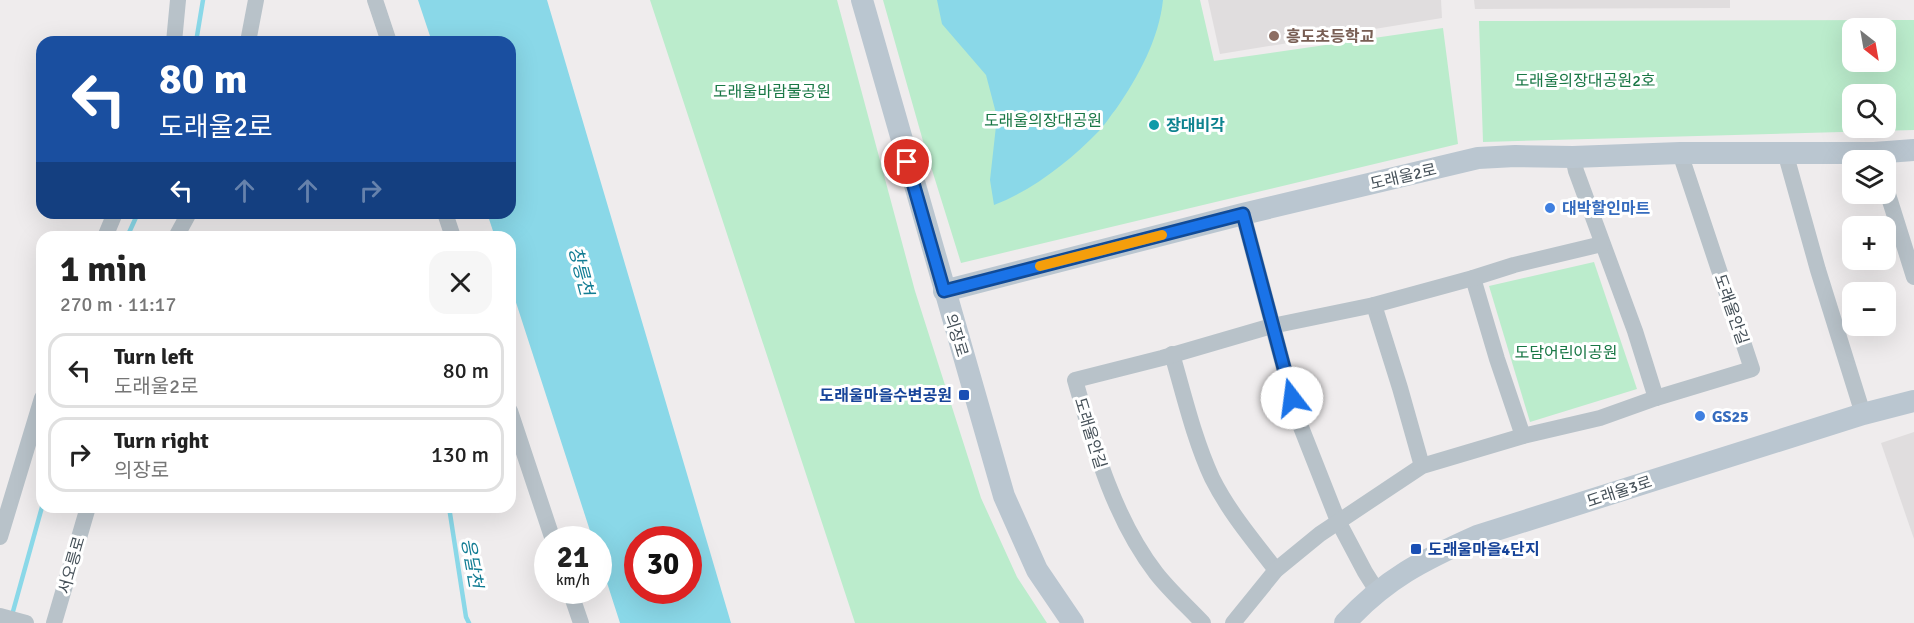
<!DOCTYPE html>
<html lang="en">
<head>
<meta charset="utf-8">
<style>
	body { margin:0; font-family:Signika,"Noto Sans KR",sans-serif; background:#f6f6f6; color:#222; height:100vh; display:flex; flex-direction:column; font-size:22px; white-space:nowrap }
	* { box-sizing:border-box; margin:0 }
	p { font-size:20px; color:#767676 }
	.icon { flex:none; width:33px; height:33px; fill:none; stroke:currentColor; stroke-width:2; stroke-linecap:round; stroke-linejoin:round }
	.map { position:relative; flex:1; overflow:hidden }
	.drawer { position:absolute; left:36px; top:231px; width:480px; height:282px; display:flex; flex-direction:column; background:#fff; border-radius:18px; box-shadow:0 6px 24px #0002 }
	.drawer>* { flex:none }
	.hud { position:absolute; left:36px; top:36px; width:480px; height:183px; border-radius:18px; box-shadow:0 6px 24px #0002; background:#1a4fa0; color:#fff; overflow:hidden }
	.needle { width:39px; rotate:149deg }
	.fabs { position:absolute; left:1842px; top:18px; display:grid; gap:12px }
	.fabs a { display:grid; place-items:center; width:54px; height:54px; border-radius:12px; background:#fff; box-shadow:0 6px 24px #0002; font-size:30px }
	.speed { position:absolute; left:534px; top:526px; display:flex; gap:12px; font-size:30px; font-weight:700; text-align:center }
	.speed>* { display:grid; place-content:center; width:78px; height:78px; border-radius:50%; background:#fff; box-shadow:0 6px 24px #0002; line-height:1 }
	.speed small { font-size:15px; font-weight:400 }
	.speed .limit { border:9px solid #d22; background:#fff; color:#111 }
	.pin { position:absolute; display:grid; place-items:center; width:51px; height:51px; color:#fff; margin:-26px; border:3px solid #fff; border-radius:50%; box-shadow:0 2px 6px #0007 }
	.me { position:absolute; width:66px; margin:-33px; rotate:345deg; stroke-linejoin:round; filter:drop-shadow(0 0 4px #0008) }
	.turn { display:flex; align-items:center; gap:21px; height:126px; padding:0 24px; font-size:27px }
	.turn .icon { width:78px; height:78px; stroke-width:2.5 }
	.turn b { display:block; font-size:42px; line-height:51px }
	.lanes { display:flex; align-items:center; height:57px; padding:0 24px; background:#0003; justify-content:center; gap:30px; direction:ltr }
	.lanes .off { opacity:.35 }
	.round { display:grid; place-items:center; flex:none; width:63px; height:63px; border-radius:18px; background:#f6f6f6 }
	.headline { display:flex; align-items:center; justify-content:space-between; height:102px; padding:0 24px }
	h1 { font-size:36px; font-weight:800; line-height:45px }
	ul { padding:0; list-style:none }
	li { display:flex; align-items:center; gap:18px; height:75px; margin:0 12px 9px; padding:0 12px; border:3px solid #e0e0e0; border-radius:18px }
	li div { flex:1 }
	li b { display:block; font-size:22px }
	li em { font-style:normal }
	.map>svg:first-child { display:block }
</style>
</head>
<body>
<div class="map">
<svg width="1914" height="623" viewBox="0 0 1914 623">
	<rect width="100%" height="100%" fill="#efeced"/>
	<g fill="#e0ddde">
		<polygon points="1208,0 1441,0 1442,18 1220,54"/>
		<polygon points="1474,0 1730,0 1730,8 1475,9"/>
		<polygon points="1914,432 1914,539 1881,443"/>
	</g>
	<g fill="#bbeccc" fill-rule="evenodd">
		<polygon points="650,0 837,0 915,291 981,498 1017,577 1047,623 855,623"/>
		<polygon points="883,0 1200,0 1214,61 1443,28 1458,144 961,263 923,141"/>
		<path d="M1914,20V130L1483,142L1479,21ZM1852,28H1886V62H1852ZM1852,94H1886V128H1852Z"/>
		<polygon points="1594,262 1637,389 1530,422 1489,286"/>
	</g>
	<g fill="#8ad8e8" fill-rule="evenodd">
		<path d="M418,0H547L731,623H620L599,558L598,540H593L510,284V237H495L487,213H510V42H432ZM638,540H688V591H638Z"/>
		<path d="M937,0H1163C1159,39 1138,77 1116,109C1110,116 1105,125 1099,131C1070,161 1033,190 994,205L990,180L997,117L986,75L942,24Z"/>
	</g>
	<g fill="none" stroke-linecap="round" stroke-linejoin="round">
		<g stroke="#8ad8e8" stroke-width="4.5">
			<polyline points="196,42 203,0"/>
			<polyline points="127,237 138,213"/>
			<polyline points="449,507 466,617 469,623"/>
			<polyline points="12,615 42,507"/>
		</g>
		<g stroke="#b8c2c9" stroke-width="16">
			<polyline points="375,0 389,42"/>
			<polyline points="174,42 178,0"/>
			<polyline points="248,42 256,0"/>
			<polyline points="1785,152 1818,270 1863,414"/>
			<polyline points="1573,157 1576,171 1635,331 1656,398"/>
			<polyline points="1886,188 1914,277"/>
			<polyline points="445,213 453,237"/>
			<polyline points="1243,214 1297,417 1338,521 1365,572 1377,591"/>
			<polyline points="105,237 115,213"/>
			<polyline points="176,237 189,213"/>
			<polyline points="1473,278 1497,359 1523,436"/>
			<polyline points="1374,305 1400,388 1422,466"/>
			<path d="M1172,354C1184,395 1194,439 1212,478C1229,512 1253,540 1276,570"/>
			<polyline points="510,411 553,540"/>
			<polyline points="0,537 42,398"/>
			<polyline points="570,591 581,623"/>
			<polyline points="0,616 26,623"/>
			<polyline points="54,623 88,507"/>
			<path d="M1203,623C1188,607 1170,591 1156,573C1113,517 1094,446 1075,380L1162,358L1272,326L1374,305L1473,278L1514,265L1602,244"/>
			<polyline points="1233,623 1276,570 1320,534 1422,466 1523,436 1600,418 1656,398 1752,369 1680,153"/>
		</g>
		<g stroke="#bac6d0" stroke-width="22">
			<polyline points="862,0 1004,496 1037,570 1073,623"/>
			<polyline points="944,291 1243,214 1478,158 1515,156 1573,157 1680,153 1874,153 1914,150"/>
			<path d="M1345,623C1385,579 1423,560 1477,536L1863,414L1914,401"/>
		</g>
	</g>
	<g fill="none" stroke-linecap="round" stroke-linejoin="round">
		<g stroke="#114b97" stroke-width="15">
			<polyline id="route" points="907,162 944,291 1243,214 1292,398"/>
		</g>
		<use href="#route" stroke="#1a73e8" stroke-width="10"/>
		<polyline stroke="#f59e0b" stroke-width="10" points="1040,266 1162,235"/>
	</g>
	<circle fill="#8d6e63" stroke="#fff" stroke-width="2" cx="1274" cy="36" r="6"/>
	<circle fill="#0f9aa8" stroke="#fff" stroke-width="2" cx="1154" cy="125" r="6"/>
	<g fill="#3f7fe0" stroke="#fff" stroke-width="2">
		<circle cx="1550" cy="208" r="6"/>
		<circle cx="1700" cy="416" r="6"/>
	</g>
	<g fill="#1a4fb4" stroke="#fff" stroke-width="2">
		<rect x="958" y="389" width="12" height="12" rx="3"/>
		<rect x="1410" y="543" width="12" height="12" rx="3"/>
	</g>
	<g text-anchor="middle" stroke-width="6" stroke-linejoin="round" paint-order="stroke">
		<g font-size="16" font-weight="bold" fill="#785e54" stroke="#fff" text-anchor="start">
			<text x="1286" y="42">흥도초등학교</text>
		</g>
		<g font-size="16" fill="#197745" stroke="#fff">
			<text x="1585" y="86">도래울의장대공원2호</text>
			<text x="772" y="97">도래울바람물공원</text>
			<text x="1043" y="126">도래울의장대공원</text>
			<text x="1566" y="358">도담어린이공원</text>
		</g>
		<g font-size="16" font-weight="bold" fill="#0d838f" stroke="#fff" text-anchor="start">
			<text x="1166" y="131">장대비각</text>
		</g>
		<g font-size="16" fill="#465159" stroke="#fff">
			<text transform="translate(1403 176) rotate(-13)" y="6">도래울2로</text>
			<text transform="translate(1732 309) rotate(71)" y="6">도래울안길</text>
			<text transform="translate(957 335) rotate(73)" y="6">의장로</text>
			<text transform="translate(1091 433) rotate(73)" y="6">도래울안길</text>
			<text transform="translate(1619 491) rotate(-18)" y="6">도래울3로</text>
			<text transform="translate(71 565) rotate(-74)" y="6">서오릉로</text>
		</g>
		<g font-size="16" font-weight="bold" fill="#366cbe" stroke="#fff" text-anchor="start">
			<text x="1562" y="214">대박할인마트</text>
			<text x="1712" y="422">GS25</text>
		</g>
		<g font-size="16" font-weight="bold" fill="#164399" stroke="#fff" text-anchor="end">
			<text x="952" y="401">도래울마을수변공원</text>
			<text x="1428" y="555" text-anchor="start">도래울마을4단지</text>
		</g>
		<g font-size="18" font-style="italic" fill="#117c93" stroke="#fff">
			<text transform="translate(581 271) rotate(75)" y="6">창릉천</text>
			<text transform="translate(472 563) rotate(80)" y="6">응달천</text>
		</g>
	</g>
</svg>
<div class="fabs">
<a><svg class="needle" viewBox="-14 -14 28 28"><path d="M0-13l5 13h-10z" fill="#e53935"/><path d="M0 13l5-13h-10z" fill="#767676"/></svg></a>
<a><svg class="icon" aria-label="search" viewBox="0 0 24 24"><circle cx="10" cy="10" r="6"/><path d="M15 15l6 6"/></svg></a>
<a><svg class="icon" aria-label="layers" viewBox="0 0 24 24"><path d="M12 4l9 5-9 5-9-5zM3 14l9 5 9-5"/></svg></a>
<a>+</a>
<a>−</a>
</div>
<div class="speed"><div>21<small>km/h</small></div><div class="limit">30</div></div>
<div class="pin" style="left:907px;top:162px;background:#d93025"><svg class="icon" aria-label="arrive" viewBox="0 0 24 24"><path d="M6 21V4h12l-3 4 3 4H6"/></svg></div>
<svg class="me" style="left:1292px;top:398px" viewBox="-20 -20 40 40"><circle r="19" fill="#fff"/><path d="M0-13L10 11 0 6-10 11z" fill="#1a73e8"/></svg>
<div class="hud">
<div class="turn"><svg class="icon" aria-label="left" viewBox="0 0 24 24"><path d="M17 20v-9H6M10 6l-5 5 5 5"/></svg><div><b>80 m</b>도래울2로</div></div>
<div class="lanes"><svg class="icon" aria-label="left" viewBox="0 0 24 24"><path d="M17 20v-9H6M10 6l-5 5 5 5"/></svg><svg class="icon off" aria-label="ahead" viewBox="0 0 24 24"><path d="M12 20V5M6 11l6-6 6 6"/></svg><svg class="icon off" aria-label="ahead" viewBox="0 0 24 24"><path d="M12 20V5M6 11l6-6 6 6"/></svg><svg class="icon off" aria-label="right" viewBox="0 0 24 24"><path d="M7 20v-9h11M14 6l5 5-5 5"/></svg></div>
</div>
<section class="drawer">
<div class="headline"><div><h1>1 min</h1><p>270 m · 11:17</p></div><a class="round"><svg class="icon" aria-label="close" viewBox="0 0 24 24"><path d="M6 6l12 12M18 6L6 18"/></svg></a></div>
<ul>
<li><svg class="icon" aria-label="left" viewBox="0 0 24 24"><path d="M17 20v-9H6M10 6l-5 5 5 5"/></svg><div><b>Turn left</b><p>도래울2로</p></div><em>80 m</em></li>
<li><svg class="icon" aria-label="right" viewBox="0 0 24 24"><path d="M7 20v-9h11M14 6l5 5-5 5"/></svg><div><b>Turn right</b><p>의장로</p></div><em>130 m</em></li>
</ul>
</section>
</div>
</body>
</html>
